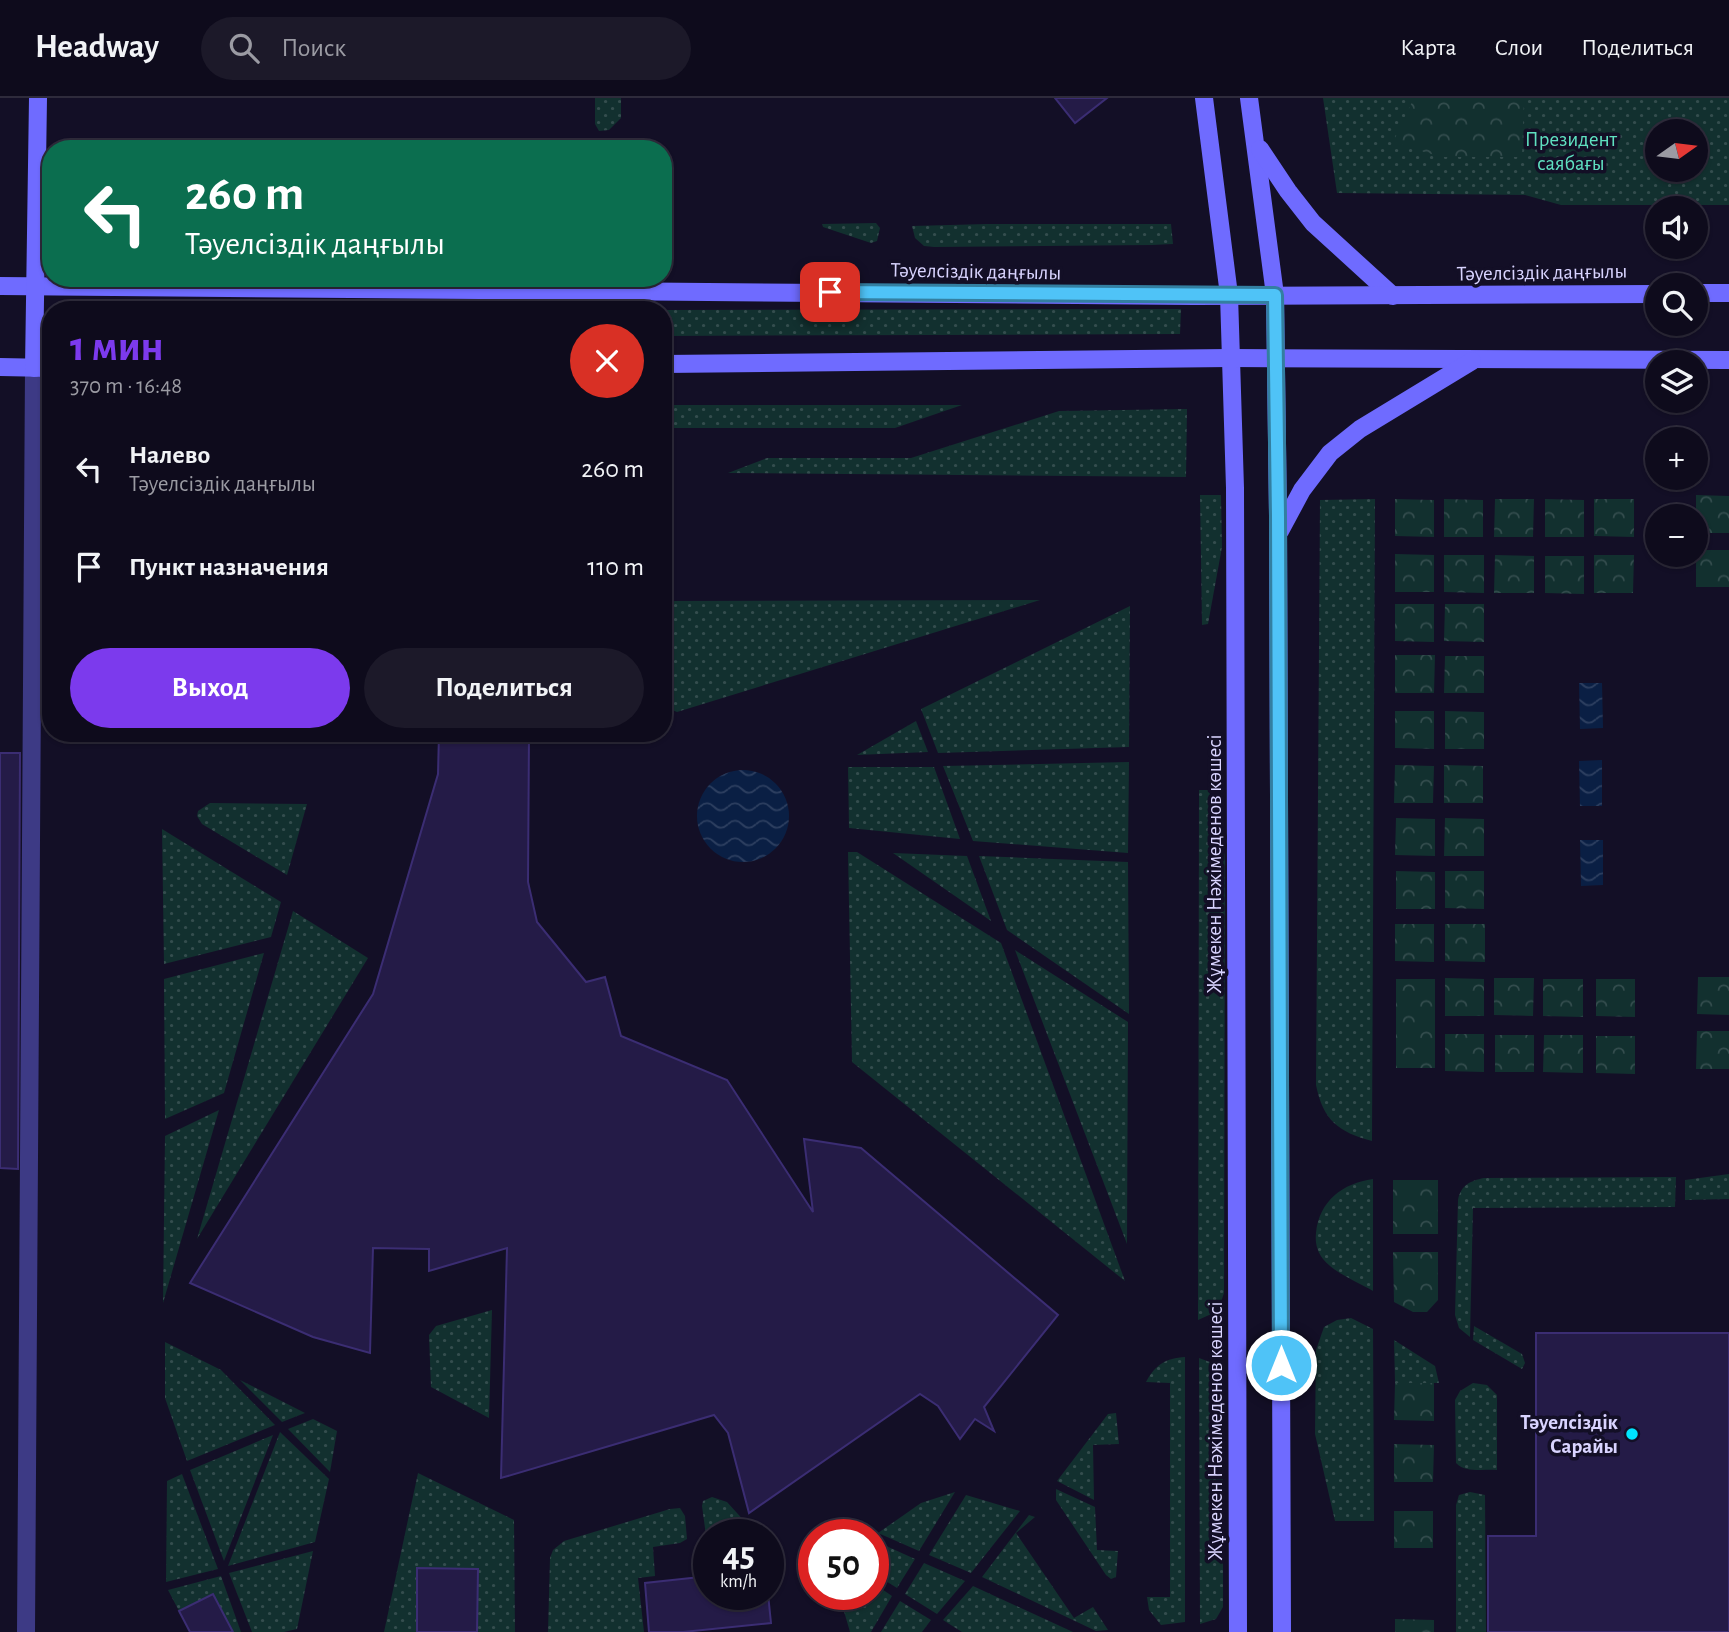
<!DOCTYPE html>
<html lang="ru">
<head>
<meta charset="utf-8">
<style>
	body { margin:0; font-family:"Alegreya Sans",sans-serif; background:#1c1929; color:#f1f3f6; height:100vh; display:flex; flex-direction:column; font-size:26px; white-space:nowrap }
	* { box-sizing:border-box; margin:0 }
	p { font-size:23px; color:#9b9ba3 }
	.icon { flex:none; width:38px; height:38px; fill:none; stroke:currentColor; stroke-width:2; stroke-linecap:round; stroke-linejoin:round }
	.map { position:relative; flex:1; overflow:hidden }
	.sheet { position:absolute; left:42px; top:203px; width:630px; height:441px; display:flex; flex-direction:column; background:#0e0b1c; border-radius:28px; box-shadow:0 2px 5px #0004,0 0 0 2px #2e2b3b }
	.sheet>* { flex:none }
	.top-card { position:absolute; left:42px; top:42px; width:630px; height:147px; border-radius:28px; box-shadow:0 2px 5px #0004,0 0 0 2px #2e2b3b; background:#0b6e4f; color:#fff; overflow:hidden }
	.needle { width:46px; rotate:76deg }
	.buttons { position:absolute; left:1645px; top:21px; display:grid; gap:14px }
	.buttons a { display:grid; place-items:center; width:63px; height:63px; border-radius:50%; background:#0e0b1c; box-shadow:0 2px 5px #0004,0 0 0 2px #2e2b3b; font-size:35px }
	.speed { position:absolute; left:693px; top:1421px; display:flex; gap:14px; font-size:35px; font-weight:700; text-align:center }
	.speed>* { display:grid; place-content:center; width:91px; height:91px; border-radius:50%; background:#0e0b1c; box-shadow:0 2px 5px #0004,0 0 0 2px #2e2b3b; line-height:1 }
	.speed small { font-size:18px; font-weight:400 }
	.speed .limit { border:10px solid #d22; background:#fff; color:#111 }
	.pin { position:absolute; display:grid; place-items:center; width:60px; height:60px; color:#fff; margin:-30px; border-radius:14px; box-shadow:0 4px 10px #0006 }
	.me { position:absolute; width:77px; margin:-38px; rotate:0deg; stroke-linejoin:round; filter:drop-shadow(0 0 5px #0008) }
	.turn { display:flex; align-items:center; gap:24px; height:147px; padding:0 28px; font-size:32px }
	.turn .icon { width:91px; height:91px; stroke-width:2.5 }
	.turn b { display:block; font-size:49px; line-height:60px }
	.round { display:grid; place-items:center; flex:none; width:74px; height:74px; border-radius:37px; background:#1c1929 }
	.overview { display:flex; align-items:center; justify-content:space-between; height:119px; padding:0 28px }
	h1 { font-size:42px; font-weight:700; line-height:52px; color:#7c3aed }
	.action { display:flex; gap:14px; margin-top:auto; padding:14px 28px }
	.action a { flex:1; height:80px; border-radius:42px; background:#7c3aed; color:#fff; font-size:28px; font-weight:700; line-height:80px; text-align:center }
	.action a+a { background:#1c1929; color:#f1f3f6 }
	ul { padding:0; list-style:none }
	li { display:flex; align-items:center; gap:21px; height:98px; padding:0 28px }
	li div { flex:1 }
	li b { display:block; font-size:26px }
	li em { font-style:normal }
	header { display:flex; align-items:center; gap:42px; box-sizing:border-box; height:98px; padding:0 35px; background:#0e0b1c; border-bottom:2px solid #2e2b3b }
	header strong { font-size:33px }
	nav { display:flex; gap:38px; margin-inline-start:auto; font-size:24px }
	.search { width:490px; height:63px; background:#1c1929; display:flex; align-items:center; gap:18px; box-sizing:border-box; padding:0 24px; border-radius:38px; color:#9b9ba3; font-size:26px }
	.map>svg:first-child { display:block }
</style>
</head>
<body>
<header>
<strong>Headway</strong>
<div class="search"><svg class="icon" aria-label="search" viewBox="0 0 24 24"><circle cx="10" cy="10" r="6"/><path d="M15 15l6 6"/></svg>Поиск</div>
<nav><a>Карта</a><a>Слои</a><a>Поделиться</a></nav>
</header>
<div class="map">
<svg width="1729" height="1534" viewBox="0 0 1729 1534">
	<defs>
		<pattern id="grass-dots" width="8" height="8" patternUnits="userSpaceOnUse" patternTransform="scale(1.75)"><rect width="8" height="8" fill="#12302f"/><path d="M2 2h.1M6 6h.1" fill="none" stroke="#344d4e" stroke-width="1.8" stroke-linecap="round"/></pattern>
		<pattern id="forest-crowns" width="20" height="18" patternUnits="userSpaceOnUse" patternTransform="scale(1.75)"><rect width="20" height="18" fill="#12302f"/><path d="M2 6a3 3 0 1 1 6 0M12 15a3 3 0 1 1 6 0" fill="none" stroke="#344d4e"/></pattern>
		<pattern id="water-waves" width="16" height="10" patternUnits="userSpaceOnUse" patternTransform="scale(1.75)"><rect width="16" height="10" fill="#0a1f44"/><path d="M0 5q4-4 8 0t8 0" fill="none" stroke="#2d3f60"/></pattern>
	</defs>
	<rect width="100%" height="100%" fill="#130f26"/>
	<g fill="url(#grass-dots)" fill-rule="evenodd">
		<polygon points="595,0 621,0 621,20 609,32 599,33 595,26"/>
		<path d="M1323,0H1729V107H1561L1525,97L1337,95ZM1657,33H1696V72H1657Z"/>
		<polygon points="876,125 880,130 877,143 871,145 823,129 822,126"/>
		<polygon points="987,126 1171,126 1173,146 1152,147 934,149 924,148 915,140 912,128"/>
		<polygon points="1181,211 1180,236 663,238 663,212"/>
		<polygon points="663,307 962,307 895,330 663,330"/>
		<polygon points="1187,311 1186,379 728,375 767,360 911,360 1059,313"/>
		<polygon points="1200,397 1221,397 1222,449 1208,526 1202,527"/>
		<path d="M1375,401L1372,1043C1338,1034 1323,1022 1316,987L1320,402Z"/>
		<polygon points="1040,502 677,614 663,608 663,503"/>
		<polygon points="1130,508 1129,649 938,655 921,611"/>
		<polygon points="916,623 928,654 857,657"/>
		<polygon points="1129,664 1128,755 973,743 943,668"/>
		<polygon points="848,669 934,669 960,741 849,730"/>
		<polygon points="1199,692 1209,692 1225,759 1224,1195 1218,1213 1198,1222"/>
		<polygon points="210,705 307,706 287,777 202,726 197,718 198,713"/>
		<polygon points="162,731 281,804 271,839 164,866"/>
		<polygon points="848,754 857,754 1001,845 1125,1183 852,964"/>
		<polygon points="893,755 967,758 991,823"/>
		<polygon points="979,758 1128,764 1129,916 1007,832"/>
		<polygon points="293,813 368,860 197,1141"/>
		<polygon points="1015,852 1128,924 1127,1146"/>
		<polygon points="264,855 224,995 165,1021 164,881"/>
		<polygon points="219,1012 163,1205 165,1038"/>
		<polygon points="1729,1076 1729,1101 1685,1102 1685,1082"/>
		<path d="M1676,1079L1675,1109L1473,1110L1470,1239L1459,1230L1455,1217L1458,1102C1461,1087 1470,1083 1484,1080Z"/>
		<path d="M1373,1081V1193C1358,1184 1334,1175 1323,1161C1317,1153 1315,1145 1316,1135C1319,1103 1343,1085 1373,1081Z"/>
		<polygon points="492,1212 489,1320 431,1289 429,1237 436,1228"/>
		<polygon points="1351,1220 1373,1231 1374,1423 1335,1423 1315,1336 1316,1252 1324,1229 1337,1222"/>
		<polygon points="1474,1228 1522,1256 1525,1265 1522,1271 1473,1242"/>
		<polygon points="1394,1242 1435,1268 1439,1285 1395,1285"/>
		<polygon points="165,1244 221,1272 275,1327 187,1363 165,1300"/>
		<path d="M1185,1259V1524L1161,1527L1149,1512L1147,1499H1170V1285L1146,1284C1155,1267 1166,1260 1185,1259Z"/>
		<polygon points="1199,1260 1218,1267 1223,1281 1223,1509 1216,1521 1200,1526"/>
		<polygon points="240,1282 305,1315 282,1324"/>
		<path d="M1473,1285L1487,1287L1497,1297V1372C1484,1371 1465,1375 1456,1365L1455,1302L1460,1293Z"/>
		<polygon points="1116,1315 1119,1346 1093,1347 1094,1402 1057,1383 1108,1316"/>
		<polygon points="313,1321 337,1333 330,1374 288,1331"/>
		<polygon points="280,1334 329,1381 315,1444 228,1468"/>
		<polygon points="273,1337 224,1463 190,1372"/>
		<polygon points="418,1375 514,1422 515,1534 477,1534 477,1471 418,1470 417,1534 384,1534"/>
		<polygon points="182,1376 218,1471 166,1484 167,1383"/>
		<polygon points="1056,1391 1095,1409 1097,1452 1118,1453 1116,1479 1111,1481 1106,1477 1056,1402"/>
		<polygon points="955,1394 919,1453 878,1435 921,1405"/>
		<polygon points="1470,1394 1485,1397 1486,1534 1456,1534 1456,1407 1459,1397"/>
		<polygon points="966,1397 1020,1413 971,1475 929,1457"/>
		<polygon points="712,1399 727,1404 757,1437 709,1437 708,1452 702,1408 703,1403"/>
		<polygon points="680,1410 685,1418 687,1441 680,1445 653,1449 655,1478 638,1480 644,1534 548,1534 550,1460 553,1452 564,1443 670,1411"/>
		<polygon points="1029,1417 1035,1419 1016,1435 1074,1520 1093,1509 1108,1532 1096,1533 982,1479"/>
		<polygon points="873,1442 915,1461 897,1490 873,1475"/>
		<polygon points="313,1453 297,1531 284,1534 252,1534 229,1475"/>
		<polygon points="924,1465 965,1483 937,1516 905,1496"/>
		<polygon points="221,1478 241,1534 233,1534 213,1497 179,1513 168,1492"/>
		<polygon points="873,1485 892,1498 871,1534 850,1534 839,1496 873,1496"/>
		<polygon points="973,1488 1073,1534 962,1534 943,1522"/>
		<polygon points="900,1503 931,1522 922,1534 881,1534"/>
	</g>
	<g fill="url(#forest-crowns)">
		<polygon points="1414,0 1524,0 1522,59 1441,59 1393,44"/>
		<polygon points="1696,397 1729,398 1729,435 1696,435"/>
		<polygon points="1395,401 1434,402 1434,439 1395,438"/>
		<polygon points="1444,401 1483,402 1483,439 1444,439"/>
		<polygon points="1495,401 1534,401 1533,439 1494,439"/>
		<polygon points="1545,401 1584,402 1584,439 1545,439"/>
		<polygon points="1594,401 1634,401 1634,439 1594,438"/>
		<rect x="1696" y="452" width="33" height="37"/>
		<polygon points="1395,456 1434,457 1434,494 1395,494"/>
		<polygon points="1444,457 1484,457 1484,495 1444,494"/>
		<polygon points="1495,457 1534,458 1534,495 1494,495"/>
		<polygon points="1594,457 1634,457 1633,495 1594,495"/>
		<polygon points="1545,458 1584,458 1584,496 1545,495"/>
		<polygon points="1395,506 1434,506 1434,544 1395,543"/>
		<polygon points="1445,506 1484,506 1484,544 1444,543"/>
		<polygon points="1395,557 1435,557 1434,595 1395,595"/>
		<polygon points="1445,558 1484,558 1484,595 1444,595"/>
		<polygon points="1395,613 1434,613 1434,651 1395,650"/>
		<polygon points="1445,613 1484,614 1484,651 1445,651"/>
		<polygon points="1395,667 1434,668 1433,705 1394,705"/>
		<polygon points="1444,667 1483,668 1483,705 1444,705"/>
		<polygon points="1396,720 1435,721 1435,758 1395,757"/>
		<polygon points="1445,720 1484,721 1484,758 1444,758"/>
		<polygon points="1396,773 1435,774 1435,811 1396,811"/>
		<polygon points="1445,773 1484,773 1484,811 1445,810"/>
		<polygon points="1395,826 1434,826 1434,864 1395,863"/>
		<polygon points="1445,826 1485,826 1485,864 1445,863"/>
		<polygon points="1698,879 1729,879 1729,917 1697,916"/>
		<polygon points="1445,880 1484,881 1484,918 1445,918"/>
		<polygon points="1494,880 1534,880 1533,918 1494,917"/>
		<rect x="1396" y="881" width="39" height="89"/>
		<polygon points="1543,881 1583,881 1583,919 1543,918"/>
		<polygon points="1596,881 1635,881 1635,919 1596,918"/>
		<polygon points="1697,933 1729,933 1729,971 1696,971"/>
		<polygon points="1445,936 1484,936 1484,974 1445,973"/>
		<rect x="1495" y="937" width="39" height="37"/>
		<polygon points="1544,937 1583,937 1583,975 1543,974"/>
		<polygon points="1596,938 1635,938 1635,976 1596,975"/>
		<rect x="1393" y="1082" width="45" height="54"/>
		<polygon points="1393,1154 1438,1154 1438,1202 1427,1214 1413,1214 1394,1204"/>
		<polygon points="1395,1285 1434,1285 1434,1323 1394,1322"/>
		<polygon points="1394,1346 1434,1347 1433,1384 1394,1384"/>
		<rect x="1394" y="1413" width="39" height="37"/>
		<polygon points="1395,1521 1434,1522 1434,1534 1395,1534"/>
	</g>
	<g fill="url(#water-waves)">
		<polygon points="1579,585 1602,585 1603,630 1580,631"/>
		<polygon points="1602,662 1602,708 1580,708 1579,663"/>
		<circle cx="743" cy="718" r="46"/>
		<polygon points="1580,742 1603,742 1603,787 1581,788"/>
	</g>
	<g fill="#241b47" stroke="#3b2d73" stroke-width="2">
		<polygon points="1055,0 1107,0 1075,25"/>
		<polygon points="439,635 529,635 528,784 537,824 586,884 605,879 621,938 727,982 813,1114 804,1041 861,1050 1058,1217 984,1309 994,1333 975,1321 960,1341 938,1308 920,1296 749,1415 728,1335 714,1317 501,1380 507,1150 429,1173 429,1151 373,1150 370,1255 313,1239 190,1185 373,896 438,676"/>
		<polygon points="0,655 20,655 18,1071 0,1070"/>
		<polygon points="1536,1235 1729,1235 1729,1534 1488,1534 1488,1438 1536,1438"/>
		<polygon points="417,1470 478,1471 477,1534 417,1534"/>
		<polygon points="709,1478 709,1496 768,1496 771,1525 683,1534 649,1534 645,1485"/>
		<polygon points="213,1496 233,1534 190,1534 179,1513"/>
	</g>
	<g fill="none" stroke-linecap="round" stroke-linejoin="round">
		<polyline stroke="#3d3a85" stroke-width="18" points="26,1534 34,270"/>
		<g stroke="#6f6bff" stroke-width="18">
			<polyline points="1204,0 1229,197 1235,390 1238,1534"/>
			<polyline points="1249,0 1275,197 1278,418 1282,1534"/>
			<polyline points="1260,51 1288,93 1313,125 1393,198"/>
			<polyline points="0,188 1194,198 1657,196"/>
			<polyline points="1696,195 1729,195"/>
			<polyline points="663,266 1230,260 1729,262"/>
			<polyline points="0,269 51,270"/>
			<polyline points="34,270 38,0"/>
			<polyline points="1280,433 1302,392 1330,355 1360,331 1472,263"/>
		</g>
	</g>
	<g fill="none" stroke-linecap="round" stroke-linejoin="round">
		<g stroke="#337fa1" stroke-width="18">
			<polyline id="route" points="830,194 1275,197 1278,418 1281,1267"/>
		</g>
		<use href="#route" stroke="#4fc3f7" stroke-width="12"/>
	</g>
	<circle fill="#00e5ff" stroke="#130f26" stroke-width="2.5" cx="1632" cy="1336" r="7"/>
	<g text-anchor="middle" stroke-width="7" stroke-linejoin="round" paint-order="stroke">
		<g font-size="21" fill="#5fe0c0" stroke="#130f26">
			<text x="1571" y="48">Президент<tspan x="1571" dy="24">саябағы</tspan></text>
		</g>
		<g font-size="21" fill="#d9d4ff" stroke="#130f26">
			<text transform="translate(976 173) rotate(1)" y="7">Тәуелсіздік даңғылы</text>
			<text transform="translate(1542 174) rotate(-1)" y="7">Тәуелсіздік даңғылы</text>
			<text transform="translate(1214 766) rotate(-90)" y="7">Жұмекен Нәжімеденов көшесі</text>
			<text transform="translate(1215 1333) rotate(-90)" y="7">Жұмекен Нәжімеденов көшесі</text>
		</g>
		<g font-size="21" font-weight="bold" fill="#d9d4ff" stroke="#130f26" text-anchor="end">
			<text x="1618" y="1331">Тәуелсіздік<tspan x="1618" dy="24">Сарайы</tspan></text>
		</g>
	</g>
</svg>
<div class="buttons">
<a><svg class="needle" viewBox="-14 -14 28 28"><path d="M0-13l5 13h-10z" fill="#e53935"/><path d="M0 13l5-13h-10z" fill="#9b9ba3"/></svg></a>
<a><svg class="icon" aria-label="sound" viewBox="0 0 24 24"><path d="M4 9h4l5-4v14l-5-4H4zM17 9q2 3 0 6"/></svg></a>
<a><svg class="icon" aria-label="search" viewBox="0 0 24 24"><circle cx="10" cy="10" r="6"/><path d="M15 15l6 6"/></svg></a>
<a><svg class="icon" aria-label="layers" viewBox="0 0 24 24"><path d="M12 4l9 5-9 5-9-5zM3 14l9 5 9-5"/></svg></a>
<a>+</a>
<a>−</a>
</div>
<div class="speed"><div>45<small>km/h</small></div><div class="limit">50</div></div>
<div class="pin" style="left:830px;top:194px;background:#d93025"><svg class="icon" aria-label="arrive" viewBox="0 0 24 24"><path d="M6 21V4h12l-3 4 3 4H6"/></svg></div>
<svg class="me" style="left:1281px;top:1267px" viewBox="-20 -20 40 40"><circle r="17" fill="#4fc3f7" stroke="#fff" stroke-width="3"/><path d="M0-11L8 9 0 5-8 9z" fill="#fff"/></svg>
<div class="top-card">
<div class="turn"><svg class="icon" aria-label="left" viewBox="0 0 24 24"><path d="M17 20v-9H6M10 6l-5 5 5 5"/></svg><div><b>260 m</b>Тәуелсіздік даңғылы</div></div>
</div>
<section class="sheet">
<div class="overview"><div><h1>1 мин</h1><p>370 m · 16:48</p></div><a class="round" style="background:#d93025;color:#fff"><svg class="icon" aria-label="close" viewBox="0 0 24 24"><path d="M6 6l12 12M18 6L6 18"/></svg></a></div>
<ul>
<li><svg class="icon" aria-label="left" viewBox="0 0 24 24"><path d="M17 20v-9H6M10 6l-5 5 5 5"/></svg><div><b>Налево</b><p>Тәуелсіздік даңғылы</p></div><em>260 m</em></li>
<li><svg class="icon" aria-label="arrive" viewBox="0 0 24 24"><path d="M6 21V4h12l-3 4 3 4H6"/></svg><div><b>Пункт назначения</b></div><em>110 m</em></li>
</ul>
<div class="action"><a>Выход</a><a>Поделиться</a></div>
</section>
</div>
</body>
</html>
